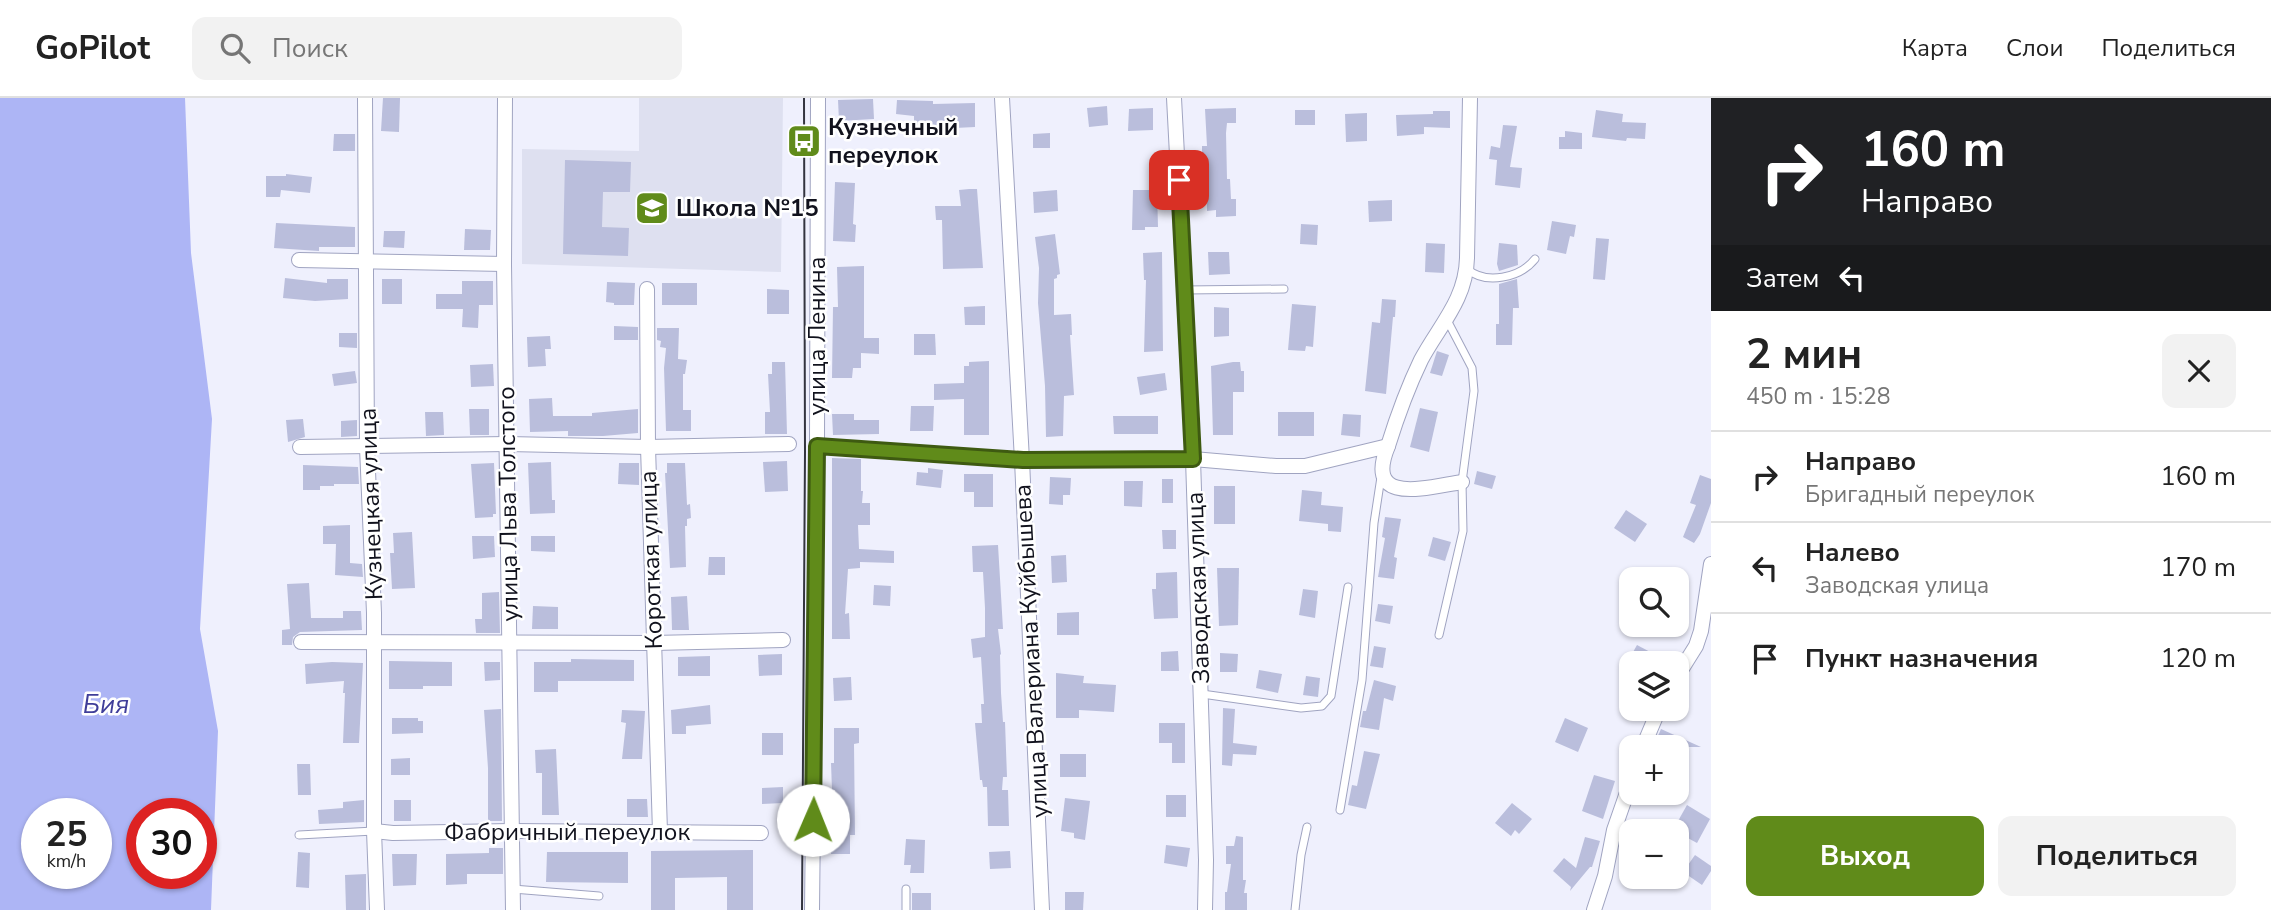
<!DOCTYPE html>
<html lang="ru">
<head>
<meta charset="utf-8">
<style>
	body { margin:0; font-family:"Nunito Sans",sans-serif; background:#f2f2f2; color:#222; height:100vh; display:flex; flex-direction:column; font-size:26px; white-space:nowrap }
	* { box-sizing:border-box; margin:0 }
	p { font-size:23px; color:#767676 }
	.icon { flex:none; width:38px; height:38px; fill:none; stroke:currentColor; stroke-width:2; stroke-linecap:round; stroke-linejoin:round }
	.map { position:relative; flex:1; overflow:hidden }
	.panel { display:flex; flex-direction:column; background:#fff; width:560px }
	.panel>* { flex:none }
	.hud { background:#202124; color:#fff; overflow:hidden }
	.tools { position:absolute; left:1619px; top:469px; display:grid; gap:14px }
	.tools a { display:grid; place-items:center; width:70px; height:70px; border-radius:14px; background:#fff; box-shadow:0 2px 5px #0004; font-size:35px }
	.speed { position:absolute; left:21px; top:700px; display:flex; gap:14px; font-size:35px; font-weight:700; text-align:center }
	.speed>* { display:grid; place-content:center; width:91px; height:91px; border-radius:50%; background:#fff; box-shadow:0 2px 5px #0004; line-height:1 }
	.speed small { font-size:18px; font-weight:400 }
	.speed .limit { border:10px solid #d22; background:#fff; color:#111 }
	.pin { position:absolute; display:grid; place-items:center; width:60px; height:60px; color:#fff; margin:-30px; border-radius:14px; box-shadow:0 4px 10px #0006 }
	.me { position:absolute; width:77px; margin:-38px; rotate:1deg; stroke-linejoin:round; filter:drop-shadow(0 0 5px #0008) }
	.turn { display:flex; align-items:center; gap:24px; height:147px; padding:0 35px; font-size:32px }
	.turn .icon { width:91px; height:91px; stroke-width:2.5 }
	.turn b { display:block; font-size:49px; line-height:60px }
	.then { display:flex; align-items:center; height:66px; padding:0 35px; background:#0003; gap:14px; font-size:26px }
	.round { display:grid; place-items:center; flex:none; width:74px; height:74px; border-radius:14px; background:#f2f2f2 }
	.head { display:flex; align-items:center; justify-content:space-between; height:119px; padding:0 35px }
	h1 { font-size:42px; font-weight:700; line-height:52px }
	.button { display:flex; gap:14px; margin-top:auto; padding:14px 35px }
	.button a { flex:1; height:80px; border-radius:14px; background:#608b1a; color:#fff; font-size:28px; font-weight:700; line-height:80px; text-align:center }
	.button a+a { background:#f2f2f2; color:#222 }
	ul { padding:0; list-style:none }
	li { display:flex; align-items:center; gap:21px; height:91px; padding:0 35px; border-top:2px solid #e0e0e0 }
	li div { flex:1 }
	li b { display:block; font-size:26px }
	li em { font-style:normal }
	header { display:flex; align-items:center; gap:42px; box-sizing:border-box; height:98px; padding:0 35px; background:#fff; border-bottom:2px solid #e0e0e0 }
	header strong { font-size:33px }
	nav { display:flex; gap:38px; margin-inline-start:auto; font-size:24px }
	.search { width:490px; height:63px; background:#f2f2f2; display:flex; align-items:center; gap:18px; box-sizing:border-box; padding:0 24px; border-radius:14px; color:#767676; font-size:26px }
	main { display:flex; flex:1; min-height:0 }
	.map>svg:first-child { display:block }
</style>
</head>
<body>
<header>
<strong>GoPilot</strong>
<div class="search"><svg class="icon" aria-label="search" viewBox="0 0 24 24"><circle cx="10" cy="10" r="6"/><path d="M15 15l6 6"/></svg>Поиск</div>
<nav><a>Карта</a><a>Слои</a><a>Поделиться</a></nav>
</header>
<main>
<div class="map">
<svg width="1711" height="812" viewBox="0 0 1711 812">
	<rect width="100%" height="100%" fill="#eff0fd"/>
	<polygon fill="#dee0f0" points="639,0 783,0 781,174 522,166 522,51 639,53"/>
	<path fill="#adb5f5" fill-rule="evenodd" d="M0,0H185L191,155L212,321L200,531L218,633L211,812H0ZM37,716H96V775H37ZM142,716H201V775H142Z"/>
	<g fill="#babedc">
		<polygon points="383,0 400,0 399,34 381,33"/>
		<polygon points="873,1 874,21 839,23 838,2"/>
		<polygon points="897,2 933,3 933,6 975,5 975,29 914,32 914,18 896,16"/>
		<polygon points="1107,8 1108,27 1089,29 1087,10"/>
		<polygon points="1153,10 1153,32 1128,33 1129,11"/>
		<polygon points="1236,10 1236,25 1227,25 1226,35 1227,81 1230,81 1231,101 1236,101 1236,118 1216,119 1216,112 1207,113 1206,61 1202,61 1202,48 1207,48 1205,11"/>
		<rect x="1295" y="12" width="20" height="15"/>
		<polygon points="1596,12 1623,16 1622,24 1646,25 1645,41 1627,40 1626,43 1592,39"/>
		<polygon points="1433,13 1450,13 1450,30 1424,29 1424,36 1397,38 1396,17 1433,16"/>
		<polygon points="1367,15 1367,43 1346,44 1345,16"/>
		<polygon points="1503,27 1517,28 1510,69 1522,70 1520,90 1495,87 1497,62 1489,61 1491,48 1500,50"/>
		<polygon points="1565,33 1582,35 1582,51 1559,51 1559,39 1565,39"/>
		<polygon points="1050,35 1050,50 1033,50 1033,36"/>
		<polygon points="334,36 355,36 355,53 333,53"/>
		<polygon points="565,62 631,64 630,94 603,94 602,129 629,130 628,158 563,156"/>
		<polygon points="286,76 312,79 310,95 281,92 280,99 266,99 266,78 286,78"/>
		<polygon points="835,84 855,85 853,126 856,127 855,144 833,143"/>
		<polygon points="969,91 977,91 983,170 943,171 942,122 936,122 935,108 961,108 959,92"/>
		<polygon points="1057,92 1058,113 1034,115 1033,94"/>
		<polygon points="1133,92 1157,92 1158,129 1145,129 1145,132 1132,132"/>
		<polygon points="1392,102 1392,123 1369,124 1368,103"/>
		<polygon points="1552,123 1576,127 1574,139 1570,138 1566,156 1547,152"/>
		<polygon points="276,125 355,129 355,149 319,149 319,153 274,150"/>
		<polygon points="1301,126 1318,127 1317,147 1300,146"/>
		<polygon points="465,131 491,132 490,152 464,152"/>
		<polygon points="384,133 405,133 404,150 383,149"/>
		<polygon points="1055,136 1060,176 1057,177 1057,180 1054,181 1054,217 1071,216 1072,237 1070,237 1074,297 1064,298 1063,338 1046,339 1045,288 1038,205 1039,170 1035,139"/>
		<polygon points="1596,140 1609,141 1605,182 1593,181"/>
		<polygon points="1426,145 1445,146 1444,175 1425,174"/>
		<polygon points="1499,145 1517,147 1518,167 1499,173 1497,166"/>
		<polygon points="1162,154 1163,253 1144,254 1146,182 1144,182 1143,155"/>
		<polygon points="1208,154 1229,154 1230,176 1209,177"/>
		<polygon points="864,168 864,240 879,240 879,256 861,255 861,270 853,270 852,280 832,280 833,209 838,209 837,169"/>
		<polygon points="285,180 327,185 327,181 348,181 348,201 315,203 283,200"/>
		<rect x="382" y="181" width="20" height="25"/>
		<polygon points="1517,181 1519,210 1513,210 1512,247 1496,247 1496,226 1499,226 1499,186"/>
		<polygon points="462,183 493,183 493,207 479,207 478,230 462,229 463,211 436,211 436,196 462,196"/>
		<polygon points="607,184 635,185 634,207 614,207 614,205 606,204"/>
		<rect x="662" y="185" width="35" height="22"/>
		<polygon points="767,191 789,192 789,216 767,216"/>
		<polygon points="1382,201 1396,202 1395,219 1393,219 1386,296 1365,293 1372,224 1380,225"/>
		<polygon points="1292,206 1316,208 1313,249 1306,248 1305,253 1288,252"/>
		<polygon points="985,208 985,227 965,227 964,209"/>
		<polygon points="1214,209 1229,210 1229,238 1214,239"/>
		<polygon points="614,228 638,229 638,242 614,242"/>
		<polygon points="657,230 679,230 678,261 687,262 685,276 683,276 683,312 691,312 691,333 666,333 664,270 666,250 660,249 661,243 657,242"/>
		<polygon points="339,235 357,235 357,250 339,249"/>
		<polygon points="914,236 935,236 936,257 914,257"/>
		<polygon points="550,238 551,251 545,251 546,268 528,269 527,239"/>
		<polygon points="1437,253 1449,257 1442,278 1430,275"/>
		<polygon points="989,263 989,337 964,337 964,301 934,302 934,286 964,285 964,268 969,268 969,264"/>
		<polygon points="772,264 785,264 787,336 765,336 765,314 770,314 768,276 772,276"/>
		<polygon points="1233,264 1240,264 1241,273 1244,273 1244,294 1233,294 1233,337 1213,337 1211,268"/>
		<polygon points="493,266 494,288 471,289 470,267"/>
		<polygon points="355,273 357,285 334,288 332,276"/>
		<polygon points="1165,275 1167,292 1140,297 1137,279"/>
		<polygon points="552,300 553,318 592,318 592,315 638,311 638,335 603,338 568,338 568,333 530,334 529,301"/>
		<polygon points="911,308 934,308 933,333 910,333"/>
		<polygon points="1420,310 1438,314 1429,354 1410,349"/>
		<polygon points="469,311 489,311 489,337 470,337"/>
		<polygon points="425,314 443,314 444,337 426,338"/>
		<rect x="1278" y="314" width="36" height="24"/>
		<polygon points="832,316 854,316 854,322 879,322 879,336 833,337"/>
		<polygon points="1343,316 1361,317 1360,339 1341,337"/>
		<polygon points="1113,318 1158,318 1158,336 1114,336"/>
		<polygon points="303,321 305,339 288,344 286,322"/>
		<polygon points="357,322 357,338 341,339 341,323"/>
		<polygon points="832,360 861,361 861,393 863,393 862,405 870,405 870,427 858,427 859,451 894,453 894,465 860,464 860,470 848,471 845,516 849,515 850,541 832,541"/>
		<polygon points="787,363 788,393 765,394 763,364"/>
		<polygon points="551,364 552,402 555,402 555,415 530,416 528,365"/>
		<polygon points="494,365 496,416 493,416 493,419 475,420 471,366"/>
		<polygon points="619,365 639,365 639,387 618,386"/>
		<polygon points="667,365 685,365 687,407 690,406 691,420 687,421 687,428 685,428 686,469 670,470 665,375 667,375"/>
		<polygon points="303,367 358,369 359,386 334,386 334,388 320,388 320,392 303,392"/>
		<polygon points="928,370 943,372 941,390 916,387 917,374 928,375"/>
		<polygon points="1477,373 1496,378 1492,391 1474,386"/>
		<polygon points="964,376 993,376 993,409 974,409 974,394 964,394"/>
		<polygon points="1700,377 1711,381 1711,405 1700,436 1694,445 1683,439 1696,407 1690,405"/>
		<polygon points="1050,379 1071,380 1070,397 1063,397 1063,407 1049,406"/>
		<rect x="1162" y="381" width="11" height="24"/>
		<polygon points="1124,383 1143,383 1142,409 1124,408"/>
		<rect x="1214" y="388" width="21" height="38"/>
		<polygon points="1302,392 1322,394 1321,407 1343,409 1341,434 1328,433 1328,426 1299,423"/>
		<polygon points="1626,412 1647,426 1635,444 1614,430"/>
		<polygon points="1385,419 1401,421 1394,459 1397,460 1394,481 1378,479 1385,440 1382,439"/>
		<polygon points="350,427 350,465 362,466 363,479 335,477 336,446 323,446 323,428"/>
		<polygon points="1162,432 1176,432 1176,451 1163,451"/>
		<polygon points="412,434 415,490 392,491 390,455 394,455 393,435"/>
		<polygon points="472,438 494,438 495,459 473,461"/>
		<polygon points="531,438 555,438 555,454 531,453"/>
		<polygon points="1433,439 1451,444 1445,463 1428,458"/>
		<polygon points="998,447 1003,531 998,531 1001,556 1000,557 1001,595 1003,624 1005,624 1007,679 1003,679 1002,692 1008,692 1009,728 988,728 987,689 983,689 982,682 980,682 975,625 982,625 981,606 984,606 981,559 973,560 971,541 985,539 985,510 983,474 973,474 972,448"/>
		<polygon points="1066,457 1067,484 1052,485 1051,458"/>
		<polygon points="709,459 725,459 725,477 708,477"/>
		<polygon points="1217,470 1239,470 1238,527 1219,528"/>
		<polygon points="1177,474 1178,520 1154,521 1152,491 1156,491 1156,475"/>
		<polygon points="309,485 311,520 343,520 343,513 361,513 362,532 300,534 293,539 292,547 282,547 282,532 290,531 287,486"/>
		<polygon points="874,487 891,488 890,508 873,507"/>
		<polygon points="1303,491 1318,493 1315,520 1299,517"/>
		<polygon points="499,494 500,535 476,535 475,521 482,521 482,495"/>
		<polygon points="687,498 689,532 672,532 671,499"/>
		<polygon points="1378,506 1393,508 1390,526 1375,523"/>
		<polygon points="533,508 558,509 558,531 532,531"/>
		<polygon points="1079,514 1079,537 1057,537 1057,515"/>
		<polygon points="1637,547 1671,565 1627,565"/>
		<polygon points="1374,548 1386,550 1383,570 1370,568"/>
		<polygon points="1178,553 1179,573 1161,573 1161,554"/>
		<polygon points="1220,555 1238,556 1237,574 1220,574"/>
		<polygon points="782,556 782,577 759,578 758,557"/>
		<polygon points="710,558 710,578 678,578 678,559"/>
		<polygon points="571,561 634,562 634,583 558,583 558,594 534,594 534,564 571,564"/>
		<polygon points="389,563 452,564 452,588 423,588 423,591 389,591"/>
		<polygon points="332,564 363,565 359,645 343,645 345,595 343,595 344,583 306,586 305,566"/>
		<polygon points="484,564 500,564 500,582 485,583"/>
		<polygon points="1259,572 1282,576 1278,595 1256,590"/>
		<polygon points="1056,575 1084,578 1083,585 1116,587 1114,614 1079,612 1079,620 1056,620"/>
		<polygon points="1306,578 1320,580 1318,599 1303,597"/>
		<polygon points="851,579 852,602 834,603 833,580"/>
		<polygon points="1374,582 1396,588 1393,603 1384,600 1379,632 1360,629 1363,613 1366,613"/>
		<polygon points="710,607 711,626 686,628 686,636 672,636 671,612"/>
		<polygon points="1223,610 1235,611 1233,645 1257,648 1256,657 1233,656 1232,668 1222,667"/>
		<polygon points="501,611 502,723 488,723 488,670 484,612"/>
		<polygon points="622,612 645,613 642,661 622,661 626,625 621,624"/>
		<polygon points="392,620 418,620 418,623 423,623 423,635 392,636"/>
		<polygon points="1565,620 1588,630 1578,654 1555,644"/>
		<polygon points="1159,625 1185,625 1185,665 1172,665 1172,645 1159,645"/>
		<polygon points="834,630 859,630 859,645 854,646 855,737 850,737 850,756 831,756 832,726 835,726 835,692 832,692 831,665 834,665"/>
		<polygon points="1661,631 1701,649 1653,649"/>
		<rect x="762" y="635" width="21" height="22"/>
		<polygon points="556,651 559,717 542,717 542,675 536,675 535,652"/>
		<polygon points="1364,653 1380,656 1366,711 1348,707 1352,687 1357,688"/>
		<rect x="1060" y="656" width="26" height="23"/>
		<polygon points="410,660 410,677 391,677 391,661"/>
		<polygon points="297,666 310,666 311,697 298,697"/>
		<polygon points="1594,677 1615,683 1603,721 1582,713"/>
		<polygon points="783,689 783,705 762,706 762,690"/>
		<rect x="1166" y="697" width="20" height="22"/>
		<polygon points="1065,700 1090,703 1085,742 1074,740 1074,735 1061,733"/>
		<polygon points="627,701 647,701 648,719 627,719"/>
		<polygon points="364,702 364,724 319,726 318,712 343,710 343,704"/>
		<rect x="394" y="702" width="17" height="21"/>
		<polygon points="1512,705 1532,721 1519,736 1515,732 1511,738 1495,725"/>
		<polygon points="1687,707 1710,721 1697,745 1673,732"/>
		<polygon points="1236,738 1243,739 1243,782 1246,782 1244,795 1247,795 1247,812 1225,812 1225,794 1227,794 1231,766 1226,766 1226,748 1234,748"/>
		<polygon points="1585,739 1600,743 1592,769 1590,769 1570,793 1571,789 1553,773 1564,760 1576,770"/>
		<polygon points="906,741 925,742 924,775 910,775 911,767 904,767"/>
		<polygon points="1166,747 1190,750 1187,769 1164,765"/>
		<polygon points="489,750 503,750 503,776 467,776 467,786 446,787 446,756 489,755"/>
		<polygon points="753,752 753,812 727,812 727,779 675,780 675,812 651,812 651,753"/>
		<polygon points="1010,753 1011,770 990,771 989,754"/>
		<polygon points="298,754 310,755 309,790 296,789"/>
		<polygon points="547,754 628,754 628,785 546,784"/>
		<polygon points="392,756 417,756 416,787 393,788"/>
		<polygon points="1695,757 1711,768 1711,773 1702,787 1683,774"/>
		<polygon points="366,776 366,812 346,812 345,777"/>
		<polygon points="1065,794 1084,794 1083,812 1065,812"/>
		<rect x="912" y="795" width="19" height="17"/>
	</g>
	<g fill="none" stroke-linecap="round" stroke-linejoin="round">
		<g stroke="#a0a4c1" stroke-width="9">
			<g id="lane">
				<path d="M1467,171C1486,187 1520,180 1535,161"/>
				<polyline points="1185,192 1284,191"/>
				<polyline points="1439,537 1463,433 1462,384 1474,293 1472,270 1447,222"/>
				<polyline points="1202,596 1301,610 1322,608 1331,598 1348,489"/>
				<polyline points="1340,712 1362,582 1374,425 1381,379"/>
				<polyline points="299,737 374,733"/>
				<polyline points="513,791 599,798"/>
				<polyline points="906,812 906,791"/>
				<polyline points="1295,812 1301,757 1307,729"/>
			</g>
		</g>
		<g stroke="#a0a4c1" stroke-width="16">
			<g id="street">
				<polyline points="365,0 367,349 374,515 374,733 377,812"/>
				<polyline points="505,0 504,166 513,812"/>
				<polyline points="1002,0 1022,362 1042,812"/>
				<polyline points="1174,0 1193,361 1206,762 1205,812"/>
				<polyline points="299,162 504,166"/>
				<polyline points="647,191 648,349 660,734"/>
				<path d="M817,348L1022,362L1193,361L1276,368H1305L1388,348C1363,409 1428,389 1462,384"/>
				<path d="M1388,348C1397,319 1408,289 1421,262C1439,228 1466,202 1467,160L1470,0"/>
				<polyline points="300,349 507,346 648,349 789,346"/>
				<polyline points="301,544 653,545 783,542"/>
				<polyline points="1676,580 1696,548 1701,533 1711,466"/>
				<polyline points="1643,649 1659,611"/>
				<polyline points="374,733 393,735 513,733 761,735"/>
				<polyline points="812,812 817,348 818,0"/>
				<polyline points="1594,812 1605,778 1614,732 1631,683"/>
			</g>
		</g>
		<use href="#lane" stroke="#fff" stroke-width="7"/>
		<use href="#street" stroke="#fff" stroke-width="14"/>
		<polyline stroke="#33343f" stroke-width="2" points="802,812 805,353 804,0"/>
	</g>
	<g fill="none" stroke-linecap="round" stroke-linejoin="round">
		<g stroke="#3e5a11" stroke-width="18">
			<polyline id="route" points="813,722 817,348 1023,362 1193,361 1179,82"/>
		</g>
		<use href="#route" stroke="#608b1a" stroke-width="12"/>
	</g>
	<defs>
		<g id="bus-square" transform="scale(1.75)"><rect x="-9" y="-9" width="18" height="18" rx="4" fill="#608b1a" stroke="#fff"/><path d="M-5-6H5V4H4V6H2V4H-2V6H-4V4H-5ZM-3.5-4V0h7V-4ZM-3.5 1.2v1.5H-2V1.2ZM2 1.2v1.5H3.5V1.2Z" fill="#fff"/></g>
		<g id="school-square" transform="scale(1.75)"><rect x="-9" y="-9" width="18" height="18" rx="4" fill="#608b1a" stroke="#fff"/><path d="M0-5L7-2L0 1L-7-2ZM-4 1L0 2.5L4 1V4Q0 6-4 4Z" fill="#fff"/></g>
	</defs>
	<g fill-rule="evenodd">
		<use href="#bus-square" x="804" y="43"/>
		<use href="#school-square" x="652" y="110"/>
	</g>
	<g text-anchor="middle" stroke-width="5" stroke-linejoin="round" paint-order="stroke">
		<g font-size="24" font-weight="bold" fill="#11121d" stroke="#fff" text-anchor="start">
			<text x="828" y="37">Кузнечный<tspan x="828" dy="28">переулок</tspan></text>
			<text x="676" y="118">Школа №15</text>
		</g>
		<g font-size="24" fill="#11121d" stroke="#fff">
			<text transform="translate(817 238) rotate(-90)" y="8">улица Ленина</text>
			<text transform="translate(371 406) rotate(-92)" y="8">Кузнецкая улица</text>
			<text transform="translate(508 406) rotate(-91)" y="8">улица Льва Толстого</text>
			<text transform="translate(651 462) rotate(-92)" y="8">Короткая улица</text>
			<text transform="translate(1198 490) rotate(-92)" y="8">Заводская улица</text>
			<text transform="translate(1031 553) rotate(-93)" y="8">улица Валериана Куйбышева</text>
			<text x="567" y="742">Фабричный переулок</text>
		</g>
		<g font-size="26" font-style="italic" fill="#3f3e99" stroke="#fff">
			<text x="106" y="615">Бия</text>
		</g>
	</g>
</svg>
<div class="tools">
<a><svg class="icon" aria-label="search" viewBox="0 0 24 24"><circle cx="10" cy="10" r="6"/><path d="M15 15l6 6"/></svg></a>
<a><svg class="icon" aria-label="layers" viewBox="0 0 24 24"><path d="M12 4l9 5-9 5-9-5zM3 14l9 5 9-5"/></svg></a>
<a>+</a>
<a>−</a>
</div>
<div class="speed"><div>25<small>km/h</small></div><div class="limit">30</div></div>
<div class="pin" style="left:1179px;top:82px;background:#d93025"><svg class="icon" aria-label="arrive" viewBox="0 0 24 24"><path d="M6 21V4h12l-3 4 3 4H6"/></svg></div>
<svg class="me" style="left:813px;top:722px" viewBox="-20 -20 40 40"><circle r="19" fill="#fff"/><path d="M0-13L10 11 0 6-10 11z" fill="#608b1a"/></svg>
</div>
<section class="panel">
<div class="hud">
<div class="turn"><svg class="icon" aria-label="right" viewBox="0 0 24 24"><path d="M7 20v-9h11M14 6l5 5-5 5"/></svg><div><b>160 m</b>Направо</div></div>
<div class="then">Затем<svg class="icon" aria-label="left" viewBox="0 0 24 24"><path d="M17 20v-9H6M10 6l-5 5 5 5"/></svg></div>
</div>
<div class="head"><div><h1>2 мин</h1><p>450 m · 15:28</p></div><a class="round"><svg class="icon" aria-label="close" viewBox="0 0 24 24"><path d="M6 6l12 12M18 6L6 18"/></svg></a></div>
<ul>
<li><svg class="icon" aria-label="right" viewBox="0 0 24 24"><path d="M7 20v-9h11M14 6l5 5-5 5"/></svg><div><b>Направо</b><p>Бригадный переулок</p></div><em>160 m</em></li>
<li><svg class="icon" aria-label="left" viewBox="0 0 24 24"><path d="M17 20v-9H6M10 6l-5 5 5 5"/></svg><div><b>Налево</b><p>Заводская улица</p></div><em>170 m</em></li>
<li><svg class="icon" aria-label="arrive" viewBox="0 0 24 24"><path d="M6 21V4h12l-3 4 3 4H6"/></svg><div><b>Пункт назначения</b></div><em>120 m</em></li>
</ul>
<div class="button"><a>Выход</a><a>Поделиться</a></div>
</section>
</main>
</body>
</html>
